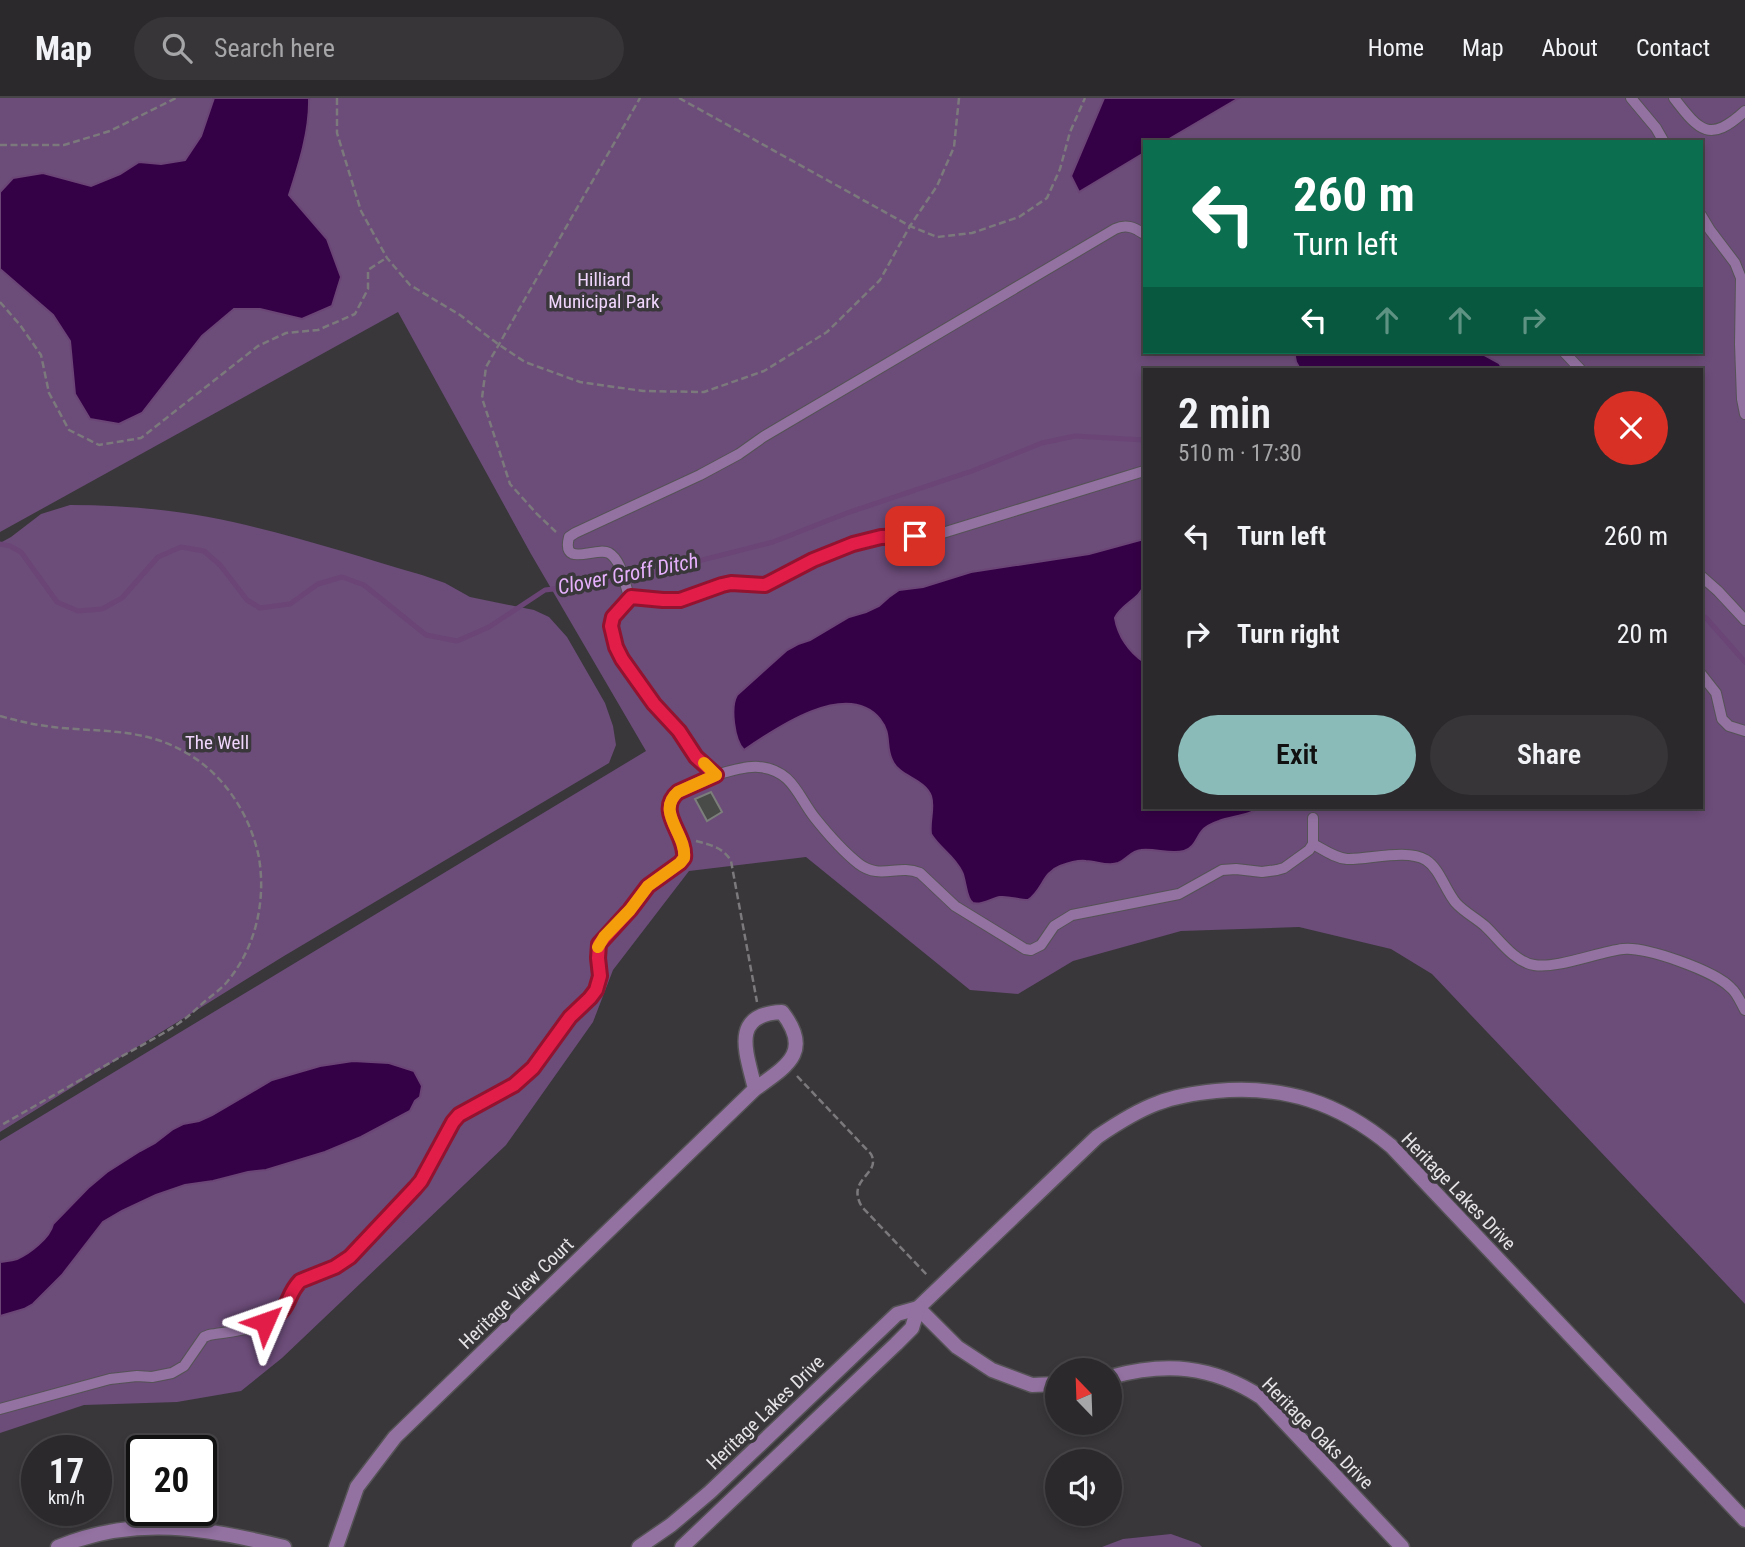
<!DOCTYPE html>
<html lang="en">
<head>
<meta charset="utf-8">
<style>
	body { margin:0; font-family:"Roboto Condensed",sans-serif; background:#373538; color:#f1f3f6; height:100vh; display:flex; flex-direction:column; font-size:26px; white-space:nowrap }
	* { box-sizing:border-box; margin:0 }
	p { font-size:23px; color:#a6a6a9 }
	.icon { flex:none; width:38px; height:38px; fill:none; stroke:currentColor; stroke-width:2; stroke-linecap:round; stroke-linejoin:round }
	.map { position:relative; flex:1; overflow:hidden }
	.details { position:absolute; left:1143px; top:270px; width:560px; height:441px; display:flex; flex-direction:column; background:#2b292c; border-radius:0px; box-shadow:0 4px 10px #0003,0 0 0 2px #474548 }
	.details>* { flex:none }
	.hud { position:absolute; left:1143px; top:42px; width:560px; height:214px; border-radius:0px; box-shadow:0 4px 10px #0003,0 0 0 2px #474548; background:#0b6e4f; color:#fff; overflow:hidden }
	.needle { width:46px; rotate:337deg }
	.controls { position:absolute; left:1045px; top:1260px; display:grid; gap:14px }
	.controls a { display:grid; place-items:center; width:77px; height:77px; border-radius:50%; background:#2b292c; box-shadow:0 4px 10px #0003,0 0 0 2px #474548; font-size:35px }
	.speed { position:absolute; left:21px; top:1337px; display:flex; gap:14px; font-size:35px; font-weight:700; text-align:center }
	.speed>* { display:grid; place-content:center; width:91px; height:91px; border-radius:50%; background:#2b292c; box-shadow:0 4px 10px #0003,0 0 0 2px #474548; line-height:1 }
	.speed small { font-size:18px; font-weight:400 }
	.speed .limit { border:4px solid #111; border-radius:10px; background:#fff; color:#111 }
	.pin { position:absolute; display:grid; place-items:center; width:60px; height:60px; color:#fff; margin:-30px; border-radius:14px; box-shadow:0 4px 10px #0006 }
	.me { position:absolute; width:77px; margin:-38px; rotate:47deg; stroke-linejoin:round; filter:drop-shadow(0 0 5px #0008) }
	.turn { display:flex; align-items:center; gap:24px; height:147px; padding:0 35px; font-size:32px }
	.turn .icon { width:91px; height:91px; stroke-width:2.5 }
	.turn b { display:block; font-size:49px; line-height:60px }
	.lanes { display:flex; align-items:center; height:66px; padding:0 35px; background:#0003; justify-content:center; gap:35px; direction:ltr }
	.lanes .off { opacity:.35 }
	.round { display:grid; place-items:center; flex:none; width:74px; height:74px; border-radius:37px; background:#373538 }
	.overview { display:flex; align-items:center; justify-content:space-between; height:119px; padding:0 35px }
	h1 { font-size:42px; font-weight:600; line-height:52px }
	.button { display:flex; gap:14px; margin-top:auto; padding:14px 35px }
	.button a { flex:1; height:80px; border-radius:42px; background:#8bbbb9; color:#111; font-size:28px; font-weight:600; line-height:80px; text-align:center }
	.button a+a { background:#373538; color:#f1f3f6 }
	ul { padding:0; list-style:none }
	li { display:flex; align-items:center; gap:21px; height:98px; padding:0 35px }
	li div { flex:1 }
	li b { display:block; font-size:26px }
	li em { font-style:normal }
	header { display:flex; align-items:center; gap:42px; box-sizing:border-box; height:98px; padding:0 35px; background:#2b292c; border-bottom:2px solid #474548 }
	header strong { font-size:33px }
	nav { display:flex; gap:38px; margin-inline-start:auto; font-size:24px }
	.search { width:490px; height:63px; background:#373538; display:flex; align-items:center; gap:18px; box-sizing:border-box; padding:0 24px; border-radius:38px; color:#a6a6a9; font-size:26px }
	.map>svg:first-child { display:block }
</style>
</head>
<body>
<header>
<strong>Map</strong>
<div class="search"><svg class="icon" aria-label="search" viewBox="0 0 24 24"><circle cx="10" cy="10" r="6"/><path d="M15 15l6 6"/></svg>Search here</div>
<nav><a>Home</a><a>Map</a><a>About</a><a>Contact</a></nav>
</header>
<div class="map">
<svg width="1745" height="1449" viewBox="0 0 1745 1449">
	<rect width="100%" height="100%" fill="#39373a"/>
	<g fill="#6c4c79" fill-rule="evenodd">
		<path d="M0,0H1745V1206L1432,876L1391,851L1299,829L1181,833L1073,863L1018,896L970,892L806,759L689,773L613,872L593,924L506,1047L282,1260L241,1293L177,1304L84,1307L0,1335V1043L646,653L531,456L398,214L0,434ZM1144,44H1701V254H1144ZM1144,271H1701V709H1144Z"/>
		<path d="M70,407C129,407 189,413 246,427C305,441 364,460 422,477L445,485L470,499L534,512L549,519L567,539L605,605L613,628L616,647L609,665L284,858L0,1034V445L11,439L41,416Z"/>
		<polygon points="1171,1436 1199,1446 1202,1449 1102,1449 1123,1441"/>
	</g>
	<g fill="#350146" stroke="#6a4576" stroke-width="2">
		<path d="M214,0H309C310,32 299,66 289,97L327,141L341,179L332,208L302,221L260,211H234L202,238L142,315L119,326L90,321L75,296L70,243L53,217L0,171V94L13,80L43,75L91,88L120,76L139,64L161,66L185,62L201,38Z"/>
		<polygon points="1104,0 1239,0 1164,44 1144,44 1144,55 1079,94 1071,78"/>
		<polygon points="1294,254 1479,254 1499,265 1503,271 1300,271 1296,264"/>
		<path d="M1144,441C1145,450 1147,480 1144,487C1140,501 1121,506 1115,520C1118,538 1129,554 1144,564V709H1259C1251,718 1231,718 1219,723C1213,725 1205,728 1201,734C1196,741 1194,750 1184,753C1170,757 1155,750 1141,752C1131,753 1127,761 1118,765C1108,769 1096,763 1086,763C1078,762 1068,765 1060,768C1042,775 1043,792 1028,802C1019,802 1009,798 1000,799C992,800 981,808 973,805C966,802 966,782 962,774C954,757 940,751 931,736C929,723 935,710 931,698C924,680 899,679 892,662C885,648 892,636 880,621C847,581 776,630 744,652C734,642 730,609 737,597L787,552L798,546L810,542L849,519L866,514L879,508L889,499L899,492L923,489L971,474L1089,456Z"/>
		<path d="M353,963L389,965L414,973L422,988L420,999L415,1003L410,1013L361,1039L325,1054L266,1072L248,1074L213,1083L185,1087L156,1097L122,1113L103,1124L62,1177L33,1206L24,1211L0,1218V1164C6,1163 11,1163 17,1161C29,1156 50,1140 53,1126L88,1090L107,1074L140,1053L155,1045L173,1031L183,1026L199,1023L212,1017L272,982L320,968Z"/>
	</g>
	<g fill="none" stroke-linecap="round" stroke-linejoin="round">
		<g stroke="#6a4576" stroke-width="5">
			<polyline points="0,446 10,448 21,454 57,504 78,513 102,511 122,500 158,459 181,449 204,453 220,467 247,502 260,510 290,506 318,486 342,479 364,487 426,537 457,543 489,529 545,492 604,485 667,471 773,444 847,415 972,373 1042,345 1075,338 1144,342"/>
			<polyline points="1701,516 1707,521 1745,564"/>
		</g>
	</g>
	<polygon fill="#484b47" stroke="#7b7e7b" stroke-width="2" points="711,694 722,714 707,723 695,701"/>
	<g fill="none" stroke-linecap="round" stroke-linejoin="round">
		<g stroke="#555356" stroke-width="12">
			<g id="service">
				<polyline points="1631,0 1656,30 1664,44"/>
				<path d="M1674,0C1700,34 1710,45 1745,13"/>
				<polyline points="1701,117 1710,132 1735,165 1741,180 1740,246 1742,301 1745,316"/>
				<path d="M1144,136C1134,129 1126,126 1115,131L763,339L739,356L700,377L575,435L569,439C561,471 596,448 609,455C621,462 624,483 628,495L631,499L663,502H680L722,487L731,485L765,487L828,456L868,442L890,438L936,437L1144,373"/>
				<polyline points="1564,254 1580,271"/>
				<polyline points="1701,478 1718,493 1745,522"/>
				<polyline points="631,499 613,519 611,528 616,549 622,561 654,606 679,633 697,659 716,677"/>
				<polyline points="1701,576 1716,595 1722,621 1729,628 1745,633"/>
				<path d="M1313,746C1324,752 1335,760 1347,761C1368,762 1407,750 1426,762C1440,771 1445,792 1456,805C1464,814 1476,820 1485,828C1499,841 1514,864 1534,867C1557,871 1598,854 1623,851C1645,848 1715,873 1731,890C1737,895 1741,905 1745,912"/>
				<path d="M0,1311L110,1281L137,1278L152,1279L172,1275L184,1268L204,1239L209,1237C232,1233 268,1232 283,1212C290,1203 292,1191 300,1183C314,1175 330,1173 344,1164C350,1160 353,1154 358,1149C370,1136 383,1123 395,1110C403,1101 413,1094 420,1084C434,1064 440,1036 457,1019C474,1004 498,999 517,985C539,968 551,941 570,919C578,910 589,903 595,893C606,876 591,857 602,842C609,832 619,824 627,815C638,803 644,789 658,779C665,774 679,769 683,760C693,740 655,718 675,696C686,684 743,667 759,669C793,672 798,699 815,720C827,735 845,755 859,766C880,782 898,766 920,775L955,808L1025,851L1031,852L1041,847L1054,828L1072,817L1179,796L1222,772L1236,771L1262,774L1277,772L1284,770L1309,752L1313,746V720"/>
			</g>
		</g>
		<g stroke="#555356" stroke-width="17">
			<g id="minor">
				<polyline points="918,1210 957,1249 992,1272 1032,1287 1057,1286"/>
				<path d="M1110,1279C1166,1264 1211,1267 1261,1299L1402,1449"/>
				<path d="M58,1449C135,1417 207,1430 284,1449"/>
				<path d="M336,1449L357,1389L395,1339L755,991C787,968 813,954 782,914C729,916 747,956 755,991"/>
				<path d="M639,1449L671,1427L710,1394L897,1216L918,1210L1097,1039C1116,1026 1136,1013 1158,1005C1176,998 1196,995 1216,993C1284,987 1338,1004 1391,1048L1745,1422"/>
				<polyline points="682,1449 896,1246 912,1230 918,1210"/>
			</g>
		</g>
		<g stroke="#7b797c" stroke-width="2.5" stroke-dasharray="7 3.5" stroke-linecap="butt">
			<polyline points="337,0 337,35 361,113 387,160 410,187 460,217 498,246 525,264 580,284 643,293 704,294 764,273 827,234 880,182 910,128 937,88 954,49 959,0"/>
			<polyline points="679,0 910,128 937,139 972,135 1019,119 1047,100 1060,71 1070,34 1085,0"/>
			<polyline points="0,47 64,47 110,33 176,0"/>
			<polyline points="0,204 20,227 41,257 49,295 69,332 99,347 141,340 258,248 286,235 318,232 355,216 368,191 368,172 386,160"/>
			<polyline points="556,434 537,416 510,386 482,300 486,269 640,0"/>
			<path d="M0,618C21,624 41,628 62,630C109,634 148,631 190,657C226,679 251,719 259,760C266,803 256,849 227,884C220,892 211,898 203,905C195,912 188,919 179,925C159,939 136,950 115,962C77,984 38,1006 0,1028"/>
			<path d="M696,743C710,747 723,749 731,763L757,904"/>
			<path d="M797,978L871,1056C882,1077 845,1080 862,1109L928,1178"/>
		</g>
		<use href="#service" stroke="#9371a1" stroke-width="10"/>
		<use href="#minor" stroke="#9371a1" stroke-width="14"/>
	</g>
	<g fill="none" stroke-linecap="round" stroke-linejoin="round">
		<g stroke="#92132f" stroke-width="18">
			<path id="route" d="M265,1224C293,1211 284,1200 300,1183L335,1169L350,1159L415,1090L421,1083L453,1024L459,1017L514,987L533,970L570,919L590,900L596,892L600,878L598,860L599,846L630,812L648,788L680,765L684,760C687,736 655,714 678,694L716,677L696,659L679,633L654,606L622,561L616,549L611,528L613,519L631,499L663,502H680L722,487L731,485L765,487L813,462L853,446L881,439L915,438"/>
		</g>
		<use href="#route" stroke="#e11d48" stroke-width="12"/>
		<path stroke="#f59e0b" stroke-width="12" d="M598,849L604,839L630,812L648,788L680,765L684,760C687,736 655,714 678,694L716,677L704,665"/>
	</g>
	<g text-anchor="middle" stroke-width="7" stroke-linejoin="round" paint-order="stroke">
		<g font-size="19" fill="#f0d5fc" stroke="#39373a">
			<text x="604" y="188">Hilliard<tspan x="604" dy="22">Municipal Park</tspan></text>
			<text x="217" y="651">The Well</text>
		</g>
		<g font-size="19" fill="#e6e4e6" stroke="#39373a">
			<text transform="translate(1459 1093) rotate(46)" y="7">Heritage Lakes Drive</text>
			<text transform="translate(516 1195) rotate(-44)" y="7">Heritage View Court</text>
			<text transform="translate(765 1314) rotate(-44)" y="7">Heritage Lakes Drive</text>
			<text transform="translate(1318 1335) rotate(45)" y="7">Heritage Oaks Drive</text>
		</g>
		<g font-size="21" font-style="italic" fill="#e6b0fd" stroke="#39373a">
			<text transform="translate(628 476) rotate(-11)" y="7">Clover Groff Ditch</text>
		</g>
	</g>
</svg>
<div class="controls">
<a><svg class="needle" viewBox="-14 -14 28 28"><path d="M0-13l5 13h-10z" fill="#e53935"/><path d="M0 13l5-13h-10z" fill="#a6a6a9"/></svg></a>
<a><svg class="icon" aria-label="sound" viewBox="0 0 24 24"><path d="M4 9h4l5-4v14l-5-4H4zM17 9q2 3 0 6"/></svg></a>
</div>
<div class="speed"><div>17<small>km/h</small></div><div class="limit">20</div></div>
<div class="pin" style="left:915px;top:438px;background:#d93025"><svg class="icon" aria-label="arrive" viewBox="0 0 24 24"><path d="M6 21V4h12l-3 4 3 4H6"/></svg></div>
<svg class="me" style="left:265px;top:1224px" viewBox="-20 -20 40 40"><path d="M0-17L14 15 0 8-14 15z" fill="#e11d48" stroke="#fff" stroke-width="4"/></svg>
<div class="hud">
<div class="turn"><svg class="icon" aria-label="left" viewBox="0 0 24 24"><path d="M17 20v-9H6M10 6l-5 5 5 5"/></svg><div><b>260 m</b>Turn left</div></div>
<div class="lanes"><svg class="icon" aria-label="left" viewBox="0 0 24 24"><path d="M17 20v-9H6M10 6l-5 5 5 5"/></svg><svg class="icon off" aria-label="ahead" viewBox="0 0 24 24"><path d="M12 20V5M6 11l6-6 6 6"/></svg><svg class="icon off" aria-label="ahead" viewBox="0 0 24 24"><path d="M12 20V5M6 11l6-6 6 6"/></svg><svg class="icon off" aria-label="right" viewBox="0 0 24 24"><path d="M7 20v-9h11M14 6l5 5-5 5"/></svg></div>
</div>
<section class="details">
<div class="overview"><div><h1>2 min</h1><p>510 m · 17:30</p></div><a class="round" style="background:#d93025;color:#fff"><svg class="icon" aria-label="close" viewBox="0 0 24 24"><path d="M6 6l12 12M18 6L6 18"/></svg></a></div>
<ul>
<li><svg class="icon" aria-label="left" viewBox="0 0 24 24"><path d="M17 20v-9H6M10 6l-5 5 5 5"/></svg><div><b>Turn left</b></div><em>260 m</em></li>
<li><svg class="icon" aria-label="right" viewBox="0 0 24 24"><path d="M7 20v-9h11M14 6l5 5-5 5"/></svg><div><b>Turn right</b></div><em>20 m</em></li>
</ul>
<div class="button"><a>Exit</a><a>Share</a></div>
</section>
</div>
</body>
</html>
